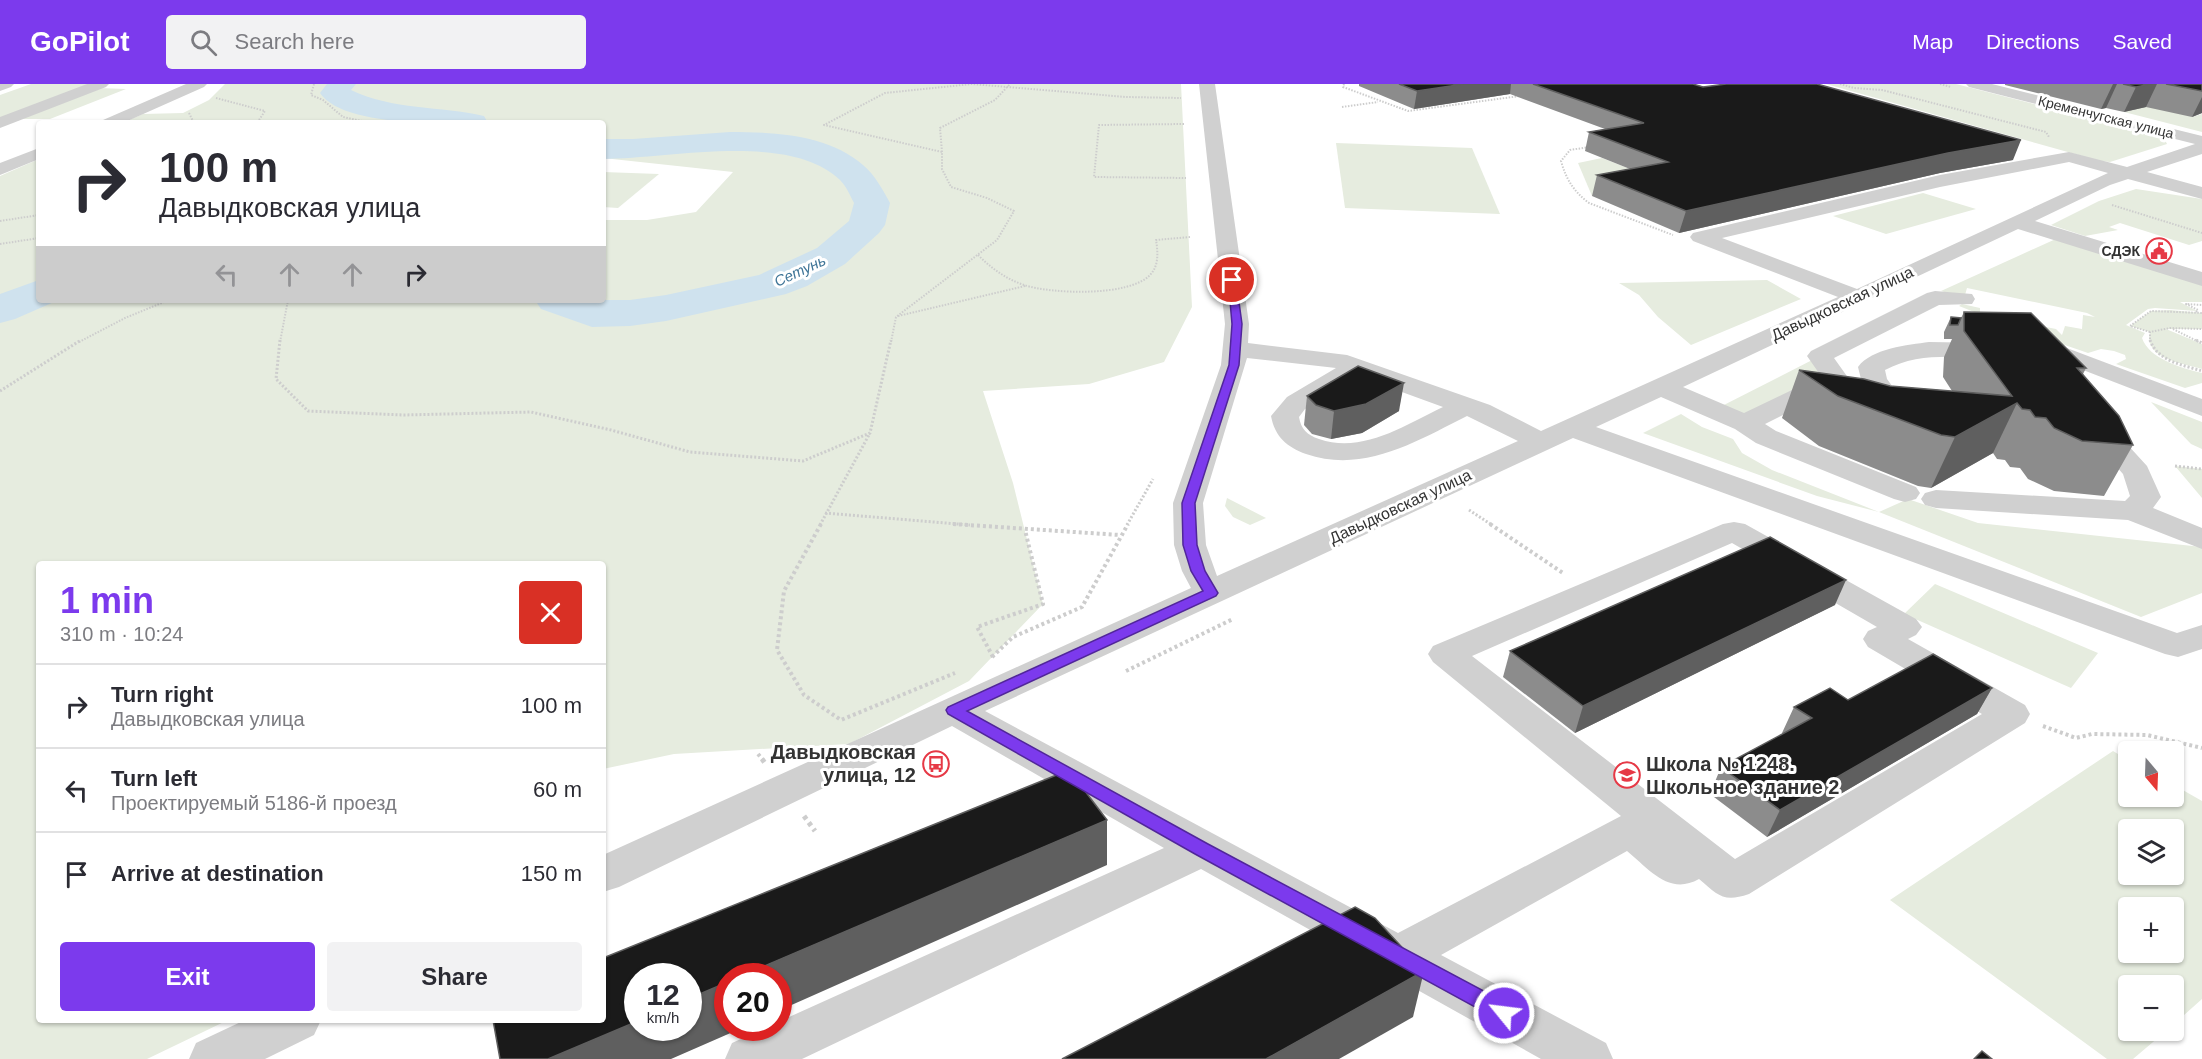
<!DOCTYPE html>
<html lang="en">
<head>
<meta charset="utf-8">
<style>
	body { margin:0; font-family:Helvetica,sans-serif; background:#f2f2f3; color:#2b2b33; height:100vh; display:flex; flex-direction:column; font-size:22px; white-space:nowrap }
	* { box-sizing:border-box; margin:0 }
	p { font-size:20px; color:#7c7c81 }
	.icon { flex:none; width:33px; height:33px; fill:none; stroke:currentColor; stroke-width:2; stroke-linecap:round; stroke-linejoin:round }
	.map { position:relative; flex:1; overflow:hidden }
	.side { position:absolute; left:36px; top:477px; width:570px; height:462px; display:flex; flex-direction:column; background:#fff; border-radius:6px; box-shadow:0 2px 4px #0004 }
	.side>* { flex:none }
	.top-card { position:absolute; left:36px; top:36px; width:570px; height:183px; border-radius:6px; box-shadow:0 2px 4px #0004; background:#fff; color:#2b2b33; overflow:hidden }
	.needle { width:39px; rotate:161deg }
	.fabs { position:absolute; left:2118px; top:657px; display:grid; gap:12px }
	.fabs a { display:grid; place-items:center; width:66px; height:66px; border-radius:6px; background:#fff; box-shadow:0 2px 4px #0004; font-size:30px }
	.speed { position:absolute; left:624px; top:879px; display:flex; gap:12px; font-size:30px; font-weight:700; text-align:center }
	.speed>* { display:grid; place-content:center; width:78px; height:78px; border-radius:50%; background:#fff; box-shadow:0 2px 4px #0004; line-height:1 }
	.speed small { font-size:15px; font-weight:400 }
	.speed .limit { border:9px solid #d22; background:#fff; color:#111 }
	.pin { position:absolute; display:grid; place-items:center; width:51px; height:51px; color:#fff; margin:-26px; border:3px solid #fff; border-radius:50%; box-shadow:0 2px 6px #0007 }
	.me { position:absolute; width:66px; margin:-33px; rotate:299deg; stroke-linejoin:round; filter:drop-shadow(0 0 4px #0008) }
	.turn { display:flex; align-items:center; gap:21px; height:126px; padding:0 24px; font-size:27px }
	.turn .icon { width:78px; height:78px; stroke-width:2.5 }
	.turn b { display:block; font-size:42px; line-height:51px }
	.lanes { display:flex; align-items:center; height:57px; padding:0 24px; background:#0003; justify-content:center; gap:30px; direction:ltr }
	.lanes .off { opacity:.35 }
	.round { display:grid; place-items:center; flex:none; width:63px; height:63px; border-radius:6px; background:#f2f2f3 }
	.headline { display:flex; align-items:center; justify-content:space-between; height:102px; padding:0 24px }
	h1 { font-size:36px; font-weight:800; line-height:45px; color:#7c3aed }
	.cta { display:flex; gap:12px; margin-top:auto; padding:12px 24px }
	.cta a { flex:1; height:69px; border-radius:6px; background:#7c3aed; color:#fff; font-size:24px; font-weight:800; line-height:69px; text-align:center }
	.cta a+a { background:#f2f2f3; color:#2b2b33 }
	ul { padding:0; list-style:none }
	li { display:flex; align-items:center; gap:18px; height:84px; padding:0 24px; border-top:2px solid #e1e1e2 }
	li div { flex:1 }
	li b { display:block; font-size:22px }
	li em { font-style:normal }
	header { display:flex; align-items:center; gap:36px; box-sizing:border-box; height:84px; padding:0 30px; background:#7c3aed; color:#fff }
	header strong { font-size:28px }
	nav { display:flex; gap:33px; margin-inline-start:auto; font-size:21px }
	.search { width:420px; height:54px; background:#f2f2f3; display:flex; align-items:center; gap:15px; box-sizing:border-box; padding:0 21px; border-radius:6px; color:#7c7c81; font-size:22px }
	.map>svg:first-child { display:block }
</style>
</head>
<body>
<header>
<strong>GoPilot</strong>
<div class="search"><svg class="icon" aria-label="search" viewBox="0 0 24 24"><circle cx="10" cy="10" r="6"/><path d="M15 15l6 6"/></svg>Search here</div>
<nav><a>Map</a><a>Directions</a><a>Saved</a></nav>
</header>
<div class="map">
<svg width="2202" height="975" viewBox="0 0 2202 975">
	<rect width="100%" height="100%" fill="#fff"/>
	<g fill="#e6ecdf" fill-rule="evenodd">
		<polygon points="31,0 92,0 0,35 0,11"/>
		<polygon points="225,0 1181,0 1192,223 1164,278 1089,300 983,307 1013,399 1043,520 969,597 849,660 674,670 603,685 603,480 39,480 39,936 228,936 147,975 0,975 0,92 39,75 39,216 603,216 603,136 647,136 696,128 733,88 603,74 603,39 122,39 143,30 183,29 209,16"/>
		<polygon points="1826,0 1956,0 2155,51 2164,54 2167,60 2110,78 2100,77"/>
		<polygon points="2187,0 2192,33 2202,30 2202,48 2124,28 2141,24"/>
		<polygon points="99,4 126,5 50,35 20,35"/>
		<polygon points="1336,59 1472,64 1500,130 1345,124"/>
		<polygon points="1602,74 1663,98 1592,112 1578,79"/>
		<polygon points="603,88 659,90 618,124 603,123"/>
		<polygon points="2136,105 2202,115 2202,157 2189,161 2120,139 2109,143 2118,146 2085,152 2051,141 2099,117"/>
		<polygon points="1923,109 1976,125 1886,150 1833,132"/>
		<path d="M2058,154L2202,199V218H2180L2197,227L2155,224L2148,225L2126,241L2145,249L2142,254C2149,275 2182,284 2202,289V299L2185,304L2116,280L2126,275L2125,271L2114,267L2101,265L2088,269L2059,259L2057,261L1959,222L1962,220L1980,224V230L2056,245L2062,251L2065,242L2082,245L2083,231L2095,233L2087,229L1967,204L1965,211L1960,213L1941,207Z"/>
		<polygon points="1767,196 1801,215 1691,261 1658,233 1639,211 1619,199"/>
		<path d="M2170,226L2202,229V245H2166L2202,260V285C2186,280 2143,275 2150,248L2130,242L2151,227Z"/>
		<polygon points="1820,272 1836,295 1745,339 1714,326"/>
		<polygon points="2151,318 2202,338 2202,365 2191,360"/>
		<polygon points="1681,330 1702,343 1733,355 1742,369 1772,386 1879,428 1908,415 1978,439 2202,463 2202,509 2141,533 1879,428 1817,412 1643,349"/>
		<polygon points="2175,382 2202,385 2202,414"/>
		<polygon points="1227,414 1266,434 1250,441 1233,433 1225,422"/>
		<polygon points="1935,500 2098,569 2071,604 1904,530"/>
		<path d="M2113,667L2128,676V712H2174V701L2202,717V915L2174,940V902H2128V946L2166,947L2133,975H2107L1890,816ZM2128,746H2174V790H2128ZM2128,824H2174V868H2128Z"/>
	</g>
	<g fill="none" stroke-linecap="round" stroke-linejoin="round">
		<g fill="#cfe2ee" fill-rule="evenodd">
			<path d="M327,0H356L351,6C392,26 441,22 484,32L488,39C449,39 344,44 320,9Z"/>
			<path d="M730,48C774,48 828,50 863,81C875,91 883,106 890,119L885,141L879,149L845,180L807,202L786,210L666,237L630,242L592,243L541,225L535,216H630L666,211L759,191L817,164L849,137L854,119C850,111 846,102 840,96C789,47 669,75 603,75V55H633Z"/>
			<polygon points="39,196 39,216 55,216 54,218 15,235 0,239 0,210"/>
		</g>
		<g stroke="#cdcdcd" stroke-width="2" stroke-dasharray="1.5 1.5" stroke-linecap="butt">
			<polyline points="314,0 311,11 323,16 343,33 371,39"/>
			<polyline points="1344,0 1343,3 1408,27 1520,12"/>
			<polyline points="1840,0 1854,4 1882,6 2046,48 2049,53"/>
			<polyline points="1940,0 1951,3"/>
			<polyline points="216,14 265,27 257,39"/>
			<polyline points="1342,23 1378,18"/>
			<polyline points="189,29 194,39"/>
			<polyline points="1184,40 1099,41 1094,93 1186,94"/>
			<path d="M1589,63L1570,66L1561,77C1566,95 1574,108 1589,119L1673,151"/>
			<polyline points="942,68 940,44 995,16 1010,0"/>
			<polyline points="2112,121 2202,149"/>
			<polyline points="0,137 39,131"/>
			<polyline points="0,160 39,154"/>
			<path d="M978,171C991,184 1006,195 1024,201C1051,210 1129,213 1150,191C1159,182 1158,168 1156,156L1190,153"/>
			<polyline points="2196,228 2198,226 2186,220 2202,221"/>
			<polyline points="898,232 1025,202"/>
			<polyline points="2173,245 2199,258"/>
			<polyline points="2150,248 2130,242 2151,227 2202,229"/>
			<polyline points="79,258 125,234 169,216"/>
			<polyline points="280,258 288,216"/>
			<polyline points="891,258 896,233 997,156 1014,127 987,114 951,103 942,85 942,68 824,41 885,9 972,0 1126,13 1181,14"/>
			<polyline points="2150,258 2150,248 2170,244 2202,245"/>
		</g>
		<g stroke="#cdcdcd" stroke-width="3" stroke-dasharray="2 2" stroke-linecap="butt">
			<polyline points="280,256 276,295 308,327 404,331 531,328 611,346 690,368 803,377 870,349 891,256"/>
			<path d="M2150,256C2157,277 2183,281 2202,287"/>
			<polyline points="2196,256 2202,259"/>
			<polyline points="0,307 81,256"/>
			<polyline points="2175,382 2202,385"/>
			<polyline points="1469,426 1492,441"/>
			<polyline points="825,429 970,441"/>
			<polyline points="820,441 870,349"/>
			<polyline points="1127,441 1153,395"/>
		</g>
		<g stroke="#cdcdcd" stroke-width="4" stroke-dasharray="3 3" stroke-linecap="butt">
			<polyline points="821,440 784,507 777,566 804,611 841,636 955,589"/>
			<polyline points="953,440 1120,451"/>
			<polyline points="1490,440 1563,489"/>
			<polyline points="992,573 1013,553 1082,523 1128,440"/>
			<polyline points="993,573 977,543 1043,520 1025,446"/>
			<polyline points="1126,587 1233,535"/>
			<polyline points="2043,642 2076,654 2092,650 2147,651 2202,664"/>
			<polyline points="758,670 763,676"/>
		</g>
		<g stroke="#cdcdcd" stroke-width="5" stroke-dasharray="4 4" stroke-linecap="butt">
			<polyline points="762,675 765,679"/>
			<polyline points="804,732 815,747"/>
		</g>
		<g fill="#d0d0d0" fill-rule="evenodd">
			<polygon points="0,0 14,0 11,3 0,7"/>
			<polygon points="87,0 109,0 106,3 0,44 0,33"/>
			<polygon points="186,0 207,0 204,3 123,39 101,39 103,36"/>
			<path d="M1199,0H1215L1249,240L1248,259L1347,271L1490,321L1541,347L1838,213L1693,157L1690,153L1693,149L1940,91L2069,68L2127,83L2195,60L1969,3L1966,0H1992L2202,52V70L2147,88L2202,103V115L2128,95L2110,101L2035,137L2202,188V202L2018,145L1683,303L1744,329L1821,292L1807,272L1811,267L1927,209L1935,207L1972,210L1975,215L1972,220L1939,221L1834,274L1849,295L1845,300L1765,340L1776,347L1916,403L1920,409L1916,415L1905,418L1894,415L1756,359L1735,345L1661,313L1596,343L2177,549L2202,541V565L2178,573L2165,570L1573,354L985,627L1398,849L1621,732L1433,578L1428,570L1433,562L1723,440L1734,438L1745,440L1916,535L1922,543L1916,551L1908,555L2025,621L2030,630L2025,639L1749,810C1723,819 1718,811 1699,795C1669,812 1649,785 1627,767L1441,871L1606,959L1613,975H1541L1201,785L802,975H725L732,959L765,944H778V938L1164,764L952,642L619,803L603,808V771L1191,504L1182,487L1174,461L1173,419L1221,281L1225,240ZM2069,78L2108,89L1857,205L1722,154L1940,103ZM1247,274L1336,284L1287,313L1271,332C1275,353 1287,363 1306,370C1364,390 1417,357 1467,332L1518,357L1217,492L1206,461L1203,419ZM1358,292L1443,323C1405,341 1363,370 1319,355C1307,351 1301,345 1299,333L1305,325ZM1732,459L1877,543L1868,547L1863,555L1868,563L1982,630L1735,775L1472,572Z"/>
			<polygon points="39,64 39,75 0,91 0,79"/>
			<polygon points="2035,252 2202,315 2202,332 2026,264 2023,259 2026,254"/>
			<path d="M1929,258L1991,259L2000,261L2003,266L2000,271C1987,274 1975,273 1962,273C1935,272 1909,273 1885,286L1887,295L1917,336L1913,342L1903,344L1893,342L1861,295L1858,283C1872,264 1908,261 1929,258Z"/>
			<polygon points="2094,333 2104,335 2147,382 2161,413 2153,424 2202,444 2202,465 2128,436 1936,424 1925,421 1921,415 1925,409 1936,406 2125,417 2130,412 2123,390 2080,341 2084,335"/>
			<polygon points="245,936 321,936 314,951 265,975 189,975 196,959"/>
		</g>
	</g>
	<g fill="#8c8c8c">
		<polygon points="1359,0 1693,0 2013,76 1940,89 1679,149 1592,112 1597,91 1630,85 1585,67 1589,48 1605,45 1510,10 1414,25 1359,2"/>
		<polygon points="2005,0 2202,0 2202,29 2192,33 2146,23 2124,28 2106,24 2101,25 2005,1"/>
		<polygon points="1964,228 2086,284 2083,290 2133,361 2104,412 2054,407 2028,395 2020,384 2010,383 2005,376 1997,375 1993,369 1931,404 1918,402 1819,362 1782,334 1799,286 1890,302 1952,307 1943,293 1944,273 1952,255 1944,255 1944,248 1951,233 1961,234"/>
		<polygon points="1307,312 1399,327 1362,349 1331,355 1312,350 1304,341"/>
		<polygon points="1835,521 1575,649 1503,593 1510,567"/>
		<polygon points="1992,604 1977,630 1767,753 1710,710 1721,683 1783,650 1782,649 1794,623 1848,616"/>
	</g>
	<g fill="#5f5f5f">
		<polygon points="1464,0 1511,0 1510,10 1414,25 1417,7"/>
		<polygon points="2113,0 2117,0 2106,24 2101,25"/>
		<polygon points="2151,0 2157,0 2146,23 2124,28 2136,3"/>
		<polygon points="2202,13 2202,29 2192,33"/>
		<polygon points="2021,56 2013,76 1940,89 1679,149 1686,127 1948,69"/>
		<polygon points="1404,299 1399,327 1362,349 1331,355 1334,327"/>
		<polygon points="2017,319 1993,369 1931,404 1955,353"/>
		<polygon points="1846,496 1835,521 1575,649 1583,622"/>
		<polygon points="1992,604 1977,630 1767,753 1780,726"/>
		<polygon points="1107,736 1107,781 778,927 778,892 741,892"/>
		<polygon points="1424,887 1413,933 1339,975 1266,975"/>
		<polygon points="728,898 728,944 742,944 671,975 548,975 638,937 638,944 688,944 688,915"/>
	</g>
	<g fill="#1a1a1a" stroke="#5f5f5f" stroke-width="1.5">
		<polygon points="1399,0 1464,0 1417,7"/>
		<polygon points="1533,0 1693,0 1703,3 1726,0 1817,0 2021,56 1948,69 1686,127 1597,91 1668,78 1589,48 1644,39"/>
		<polygon points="2123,0 2151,0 2136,3"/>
		<polygon points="2166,0 2202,0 2202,7"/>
		<polygon points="1964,228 2031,229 2086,284 2077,284 2119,332 2133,361 2082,357 2054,344 2046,334 2035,333 2030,326 2022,325 2017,319 1955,353 1941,351 1838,312 1799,286 1864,295 1890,302 2012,312 1964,247"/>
		<polygon points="1951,233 1961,234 1958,241 1950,241"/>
		<polygon points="1358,282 1404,299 1366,320 1334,327 1316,321 1307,312"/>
		<polygon points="1770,453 1846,496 1583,622 1510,567"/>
		<polygon points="1933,570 1992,604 1780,726 1721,683 1812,634 1794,623 1830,604 1848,616"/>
		<polygon points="1069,686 1107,736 741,892 728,892 728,898 688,915 688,892 638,892 638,937 548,975 500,975 493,936 603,936 603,874"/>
		<polygon points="1355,823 1375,834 1424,887 1266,975 1062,975"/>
		<polygon points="1982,967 1992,975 1974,975"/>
	</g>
	<polygon fill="#7c3aed" stroke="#51269a" stroke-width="1.5" points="1228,194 1236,196 1242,240 1239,281 1195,419 1197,461 1205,487 1218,509 1216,512 967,627 1208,760 1512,922 1515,929 1512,935 1504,938 1497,935 1195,770 948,630 946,626 948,623 1203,507 1191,487 1183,461 1182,419 1229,281 1232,240"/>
	<defs>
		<g id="civic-ring" transform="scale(1.35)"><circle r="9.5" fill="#fff" stroke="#e63946" stroke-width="1.5"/><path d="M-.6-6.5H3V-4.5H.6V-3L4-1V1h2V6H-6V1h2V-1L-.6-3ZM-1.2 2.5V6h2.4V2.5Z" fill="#e63946"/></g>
		<g id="bus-ring" transform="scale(1.35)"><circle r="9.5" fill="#fff" stroke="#e63946" stroke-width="1.5"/><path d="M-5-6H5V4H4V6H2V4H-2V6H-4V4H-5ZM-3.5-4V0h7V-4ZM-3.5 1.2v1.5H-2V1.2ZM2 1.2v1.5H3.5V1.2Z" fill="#e63946"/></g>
		<g id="school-ring" transform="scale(1.35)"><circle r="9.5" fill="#fff" stroke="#e63946" stroke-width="1.5"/><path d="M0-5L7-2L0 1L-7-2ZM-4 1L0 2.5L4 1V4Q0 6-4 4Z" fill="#e63946"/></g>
	</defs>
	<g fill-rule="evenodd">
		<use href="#civic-ring" x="2159" y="167"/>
		<use href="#bus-ring" x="936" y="680"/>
		<use href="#school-ring" x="1627" y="691"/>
	</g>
	<g text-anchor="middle" stroke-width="6" stroke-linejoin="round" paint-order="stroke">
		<g font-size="14" fill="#333" stroke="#fff">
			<text transform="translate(2106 33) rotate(14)" y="5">Кременчугская улица</text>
		</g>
		<g font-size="14" font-weight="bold" fill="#333" stroke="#fff" text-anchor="end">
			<text x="2140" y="172">СДЭК</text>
		</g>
		<g font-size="15" font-style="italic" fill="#3f7597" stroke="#fff">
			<text transform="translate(800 187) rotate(-25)" y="5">Сетунь</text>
		</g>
		<g font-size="16" fill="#333" stroke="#fff">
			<text transform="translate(1842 219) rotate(-25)" y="6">Давыдковская улица</text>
			<text transform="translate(1400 422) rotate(-25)" y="6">Давыдковская улица</text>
		</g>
		<g font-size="20" font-weight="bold" fill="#333" stroke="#fff" text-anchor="end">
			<text x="916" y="675">Давыдковская<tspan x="916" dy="23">улица, 12</tspan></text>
			<text x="1646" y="687" text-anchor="start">Школа № 1248.<tspan x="1646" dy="23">Школьное здание 2</tspan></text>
		</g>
	</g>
</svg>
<div class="fabs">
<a><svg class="needle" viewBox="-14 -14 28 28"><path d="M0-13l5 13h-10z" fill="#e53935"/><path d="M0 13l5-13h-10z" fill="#7c7c81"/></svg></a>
<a><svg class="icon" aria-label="layers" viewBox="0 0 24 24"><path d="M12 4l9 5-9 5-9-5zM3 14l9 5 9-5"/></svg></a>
<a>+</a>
<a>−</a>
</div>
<div class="speed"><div>12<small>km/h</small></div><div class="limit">20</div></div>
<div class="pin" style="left:1232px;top:196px;background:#d93025"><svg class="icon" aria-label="arrive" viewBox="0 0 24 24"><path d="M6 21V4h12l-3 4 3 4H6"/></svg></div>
<svg class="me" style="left:1504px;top:929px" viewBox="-20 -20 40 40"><circle r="17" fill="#7c3aed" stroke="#fff" stroke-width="3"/><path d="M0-11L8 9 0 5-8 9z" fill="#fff"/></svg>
<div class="top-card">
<div class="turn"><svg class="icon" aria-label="right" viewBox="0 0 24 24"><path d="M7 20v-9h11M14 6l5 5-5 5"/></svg><div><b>100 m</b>Давыдковская улица</div></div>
<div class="lanes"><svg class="icon off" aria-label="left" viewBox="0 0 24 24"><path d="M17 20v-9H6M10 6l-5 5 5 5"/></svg><svg class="icon off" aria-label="ahead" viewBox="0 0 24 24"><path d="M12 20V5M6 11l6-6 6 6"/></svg><svg class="icon off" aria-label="ahead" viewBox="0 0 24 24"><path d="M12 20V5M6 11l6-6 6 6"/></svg><svg class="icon" aria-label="right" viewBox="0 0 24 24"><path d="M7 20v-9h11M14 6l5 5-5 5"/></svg></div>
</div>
<section class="side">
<div class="headline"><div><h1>1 min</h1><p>310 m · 10:24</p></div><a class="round" style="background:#d93025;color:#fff"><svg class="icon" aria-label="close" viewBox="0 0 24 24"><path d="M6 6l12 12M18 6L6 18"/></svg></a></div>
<ul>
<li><svg class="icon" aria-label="right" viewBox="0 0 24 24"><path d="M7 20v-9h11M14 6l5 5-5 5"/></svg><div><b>Turn right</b><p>Давыдковская улица</p></div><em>100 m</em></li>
<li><svg class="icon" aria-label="left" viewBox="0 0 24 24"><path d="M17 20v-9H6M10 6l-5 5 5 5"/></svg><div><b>Turn left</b><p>Проектируемый 5186-й проезд</p></div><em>60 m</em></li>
<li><svg class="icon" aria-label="arrive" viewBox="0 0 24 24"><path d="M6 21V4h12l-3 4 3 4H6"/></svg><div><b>Arrive at destination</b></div><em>150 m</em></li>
</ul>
<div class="cta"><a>Exit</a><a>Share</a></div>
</section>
</div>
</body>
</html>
